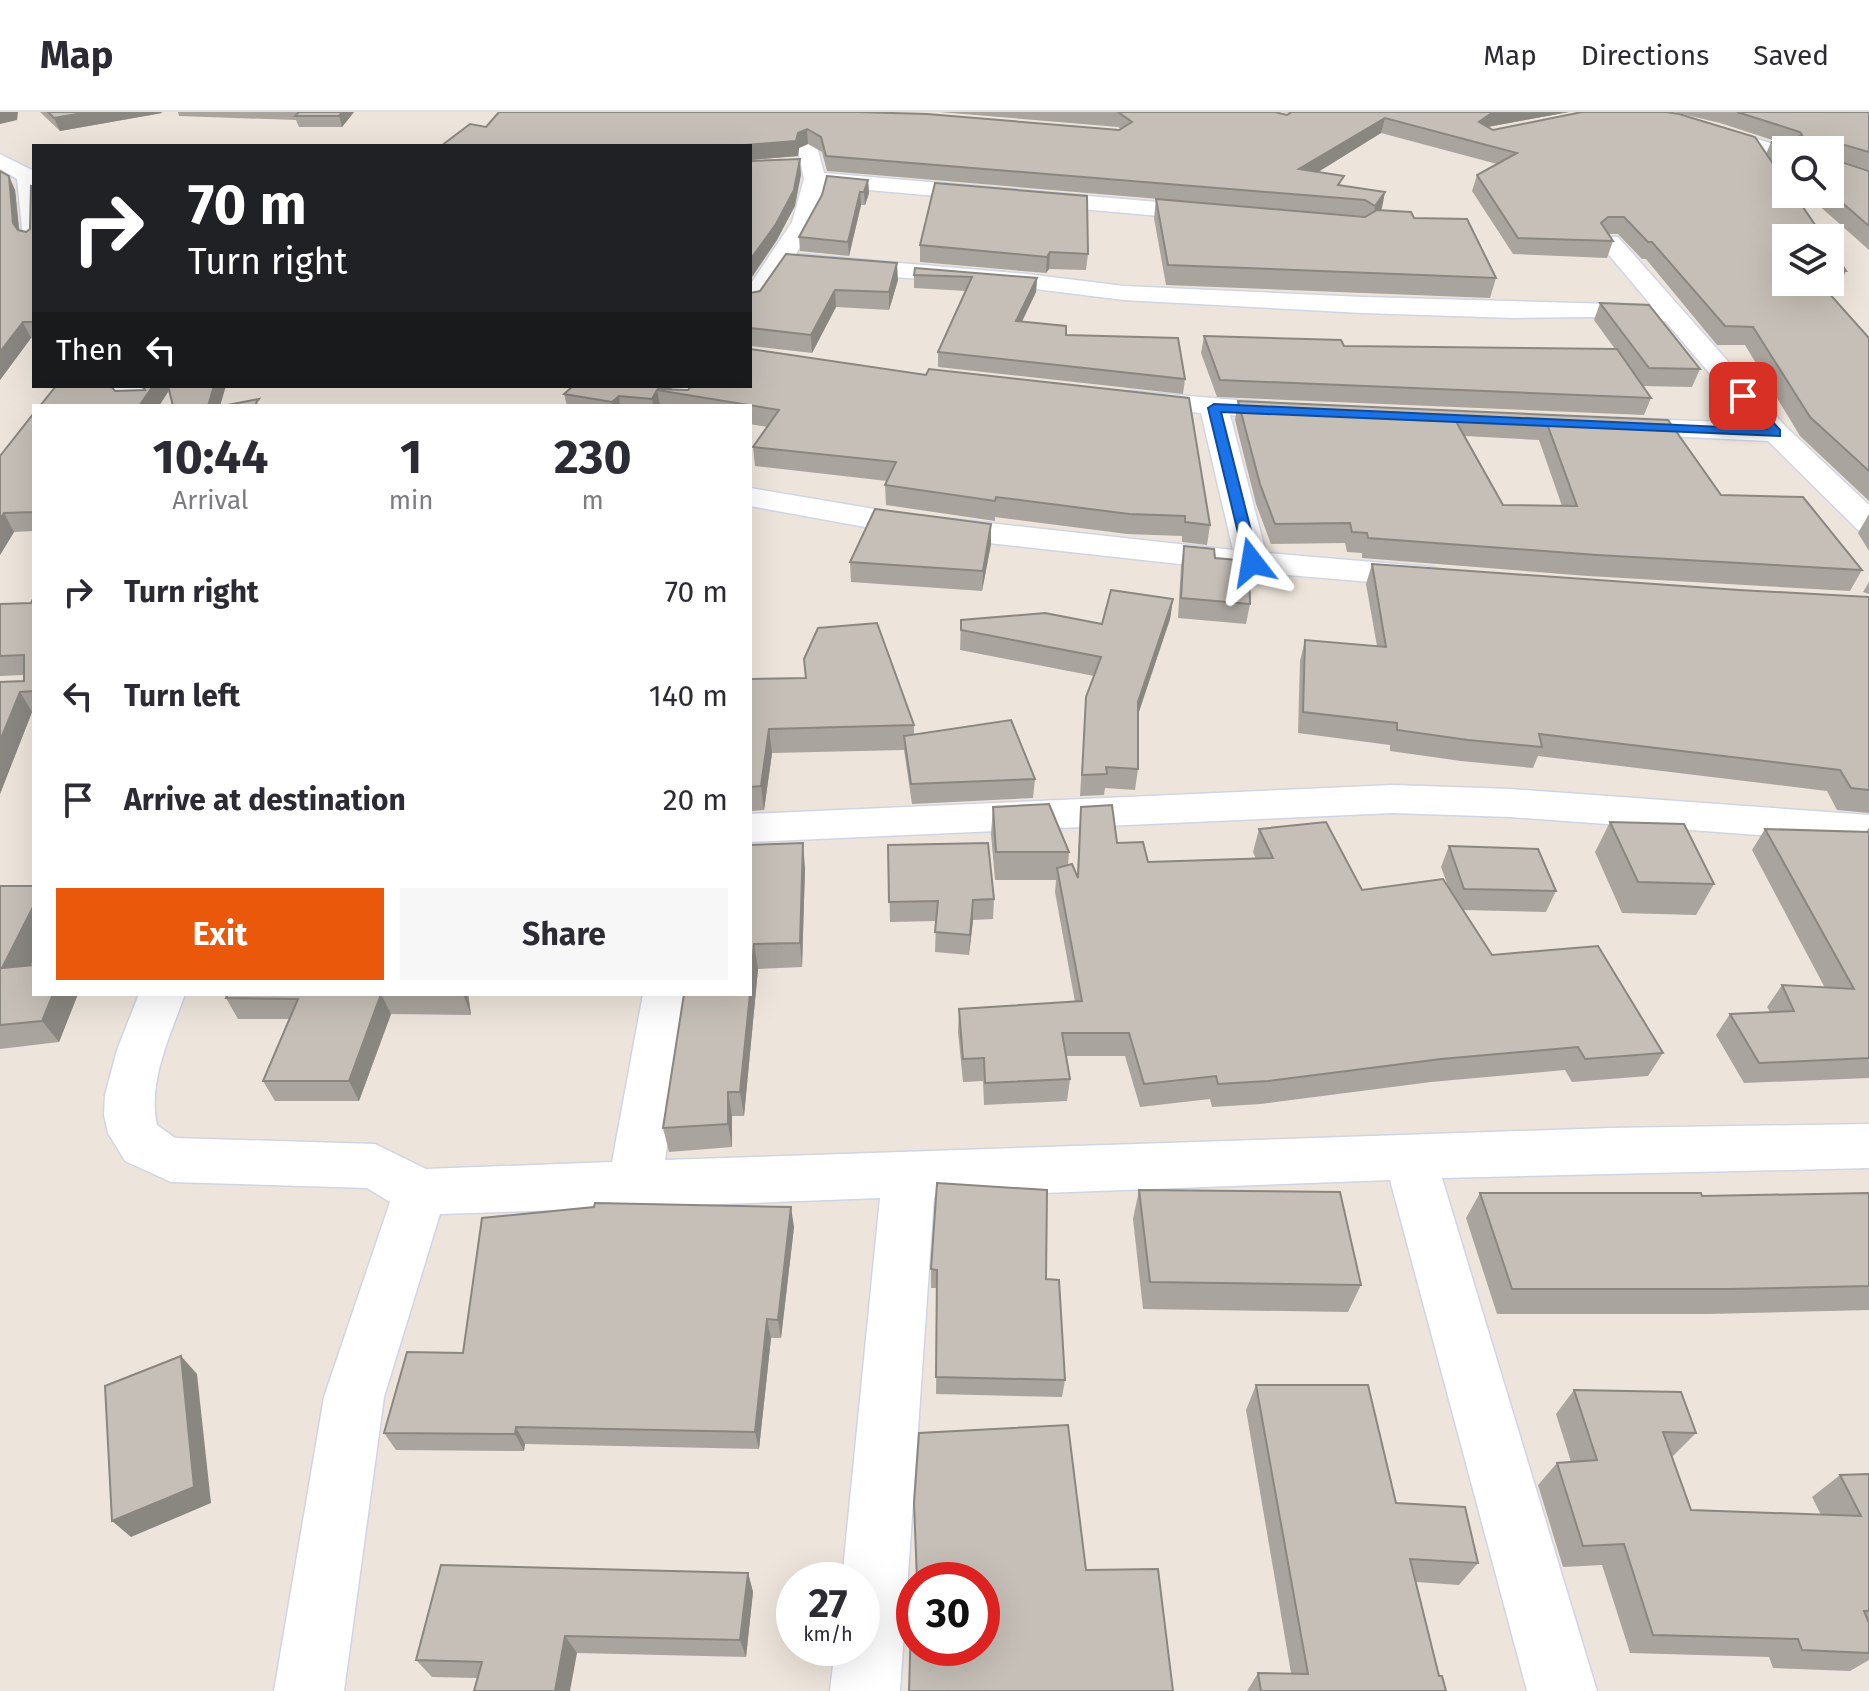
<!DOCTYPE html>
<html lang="en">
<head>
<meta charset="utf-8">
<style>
	body { margin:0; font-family:"Fira Sans",sans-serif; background:#f7f7f7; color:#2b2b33; height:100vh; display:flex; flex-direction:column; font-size:30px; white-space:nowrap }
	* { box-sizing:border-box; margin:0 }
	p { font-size:26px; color:#7c7c81 }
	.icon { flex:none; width:44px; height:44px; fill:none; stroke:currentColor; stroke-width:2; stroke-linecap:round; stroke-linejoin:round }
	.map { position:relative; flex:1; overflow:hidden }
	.panel { position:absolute; left:32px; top:292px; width:720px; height:592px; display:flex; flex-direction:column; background:#fff; border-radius:0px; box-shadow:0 8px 32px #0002 }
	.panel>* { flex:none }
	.guide { position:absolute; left:32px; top:32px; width:720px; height:244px; border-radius:0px; box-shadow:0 8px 32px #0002; background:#202124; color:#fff; overflow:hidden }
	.fabs { position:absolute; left:1772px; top:24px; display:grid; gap:16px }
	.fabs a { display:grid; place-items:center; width:72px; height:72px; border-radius:0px; background:#fff; box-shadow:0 8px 32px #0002; font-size:40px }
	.speed { position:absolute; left:776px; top:1450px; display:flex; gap:16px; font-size:40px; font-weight:700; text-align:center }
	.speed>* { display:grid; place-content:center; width:104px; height:104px; border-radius:50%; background:#fff; box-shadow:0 8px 32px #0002; line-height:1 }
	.speed small { font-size:20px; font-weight:400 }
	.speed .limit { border:12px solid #d22; background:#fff; color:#111 }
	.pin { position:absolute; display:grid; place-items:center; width:68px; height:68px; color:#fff; margin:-34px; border-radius:16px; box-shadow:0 4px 12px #0006 }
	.me { position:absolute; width:88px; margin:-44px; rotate:346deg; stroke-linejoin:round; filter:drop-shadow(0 0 6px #0008) }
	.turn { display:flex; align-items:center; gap:28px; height:168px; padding:0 24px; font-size:36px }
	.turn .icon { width:104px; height:104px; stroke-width:2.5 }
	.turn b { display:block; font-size:56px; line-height:68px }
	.then { display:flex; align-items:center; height:76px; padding:0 24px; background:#0003; gap:16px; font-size:30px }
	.eta { display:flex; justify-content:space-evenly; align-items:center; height:136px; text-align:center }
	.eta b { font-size:48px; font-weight:700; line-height:56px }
	.button { display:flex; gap:16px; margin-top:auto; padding:16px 24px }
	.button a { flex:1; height:92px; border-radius:0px; background:#ea580c; color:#fff; font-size:32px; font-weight:700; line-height:92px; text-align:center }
	.button a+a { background:#f7f7f7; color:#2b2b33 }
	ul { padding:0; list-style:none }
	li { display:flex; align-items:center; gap:24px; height:104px; padding:0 24px }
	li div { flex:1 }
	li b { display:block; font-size:30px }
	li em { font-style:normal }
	header { display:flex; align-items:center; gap:48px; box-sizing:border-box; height:112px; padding:0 40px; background:#fff; border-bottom:2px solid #e1e1e2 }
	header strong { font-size:38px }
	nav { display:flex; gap:44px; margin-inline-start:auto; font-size:28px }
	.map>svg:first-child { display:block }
</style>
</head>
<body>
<header>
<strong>Map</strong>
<nav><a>Map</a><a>Directions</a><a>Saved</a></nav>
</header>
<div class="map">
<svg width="1869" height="1579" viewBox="0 0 1869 1579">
	<rect width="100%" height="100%" fill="#ede5db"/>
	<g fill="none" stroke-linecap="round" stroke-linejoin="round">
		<g stroke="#d0d4e4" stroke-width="3">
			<g id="minor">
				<polygon points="790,0 808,0 824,61 1216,95 1227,102 1216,109 824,74 814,110 796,142 1027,162 1124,174 1363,185 1651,193 1598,130 1602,125 1618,125 1786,315 1869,393 1869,421 1858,418 1768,329 1607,321 1603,315 1607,309 1617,306 1752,311 1665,209 1592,205 1513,206 1363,201 1124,188 1027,176 787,156 759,195 750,197 750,173 792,110 804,67"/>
				<polygon points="1704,11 1711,13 1793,38 1786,38 1786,48 1779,46 1697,21 1694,17 1697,13"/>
				<polygon points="0,42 34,59 34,132 26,130 23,125 17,67 0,57"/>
				<polygon points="112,274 140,274 151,294 123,294"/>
				<polygon points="674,274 704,274 691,294 663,294"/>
				<polygon points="1130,279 1307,294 1311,300 1307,306 1297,309 1230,303 1266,441 1431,455 1443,458 1448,465 1443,472 1431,475 1252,460 898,421 750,394 750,376 898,401 1233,438 1201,301 1120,293 1116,287 1120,281"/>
				<polygon points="1393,673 1510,677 1869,703 1869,731 1510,705 1393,701 750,730 750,702"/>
				<path d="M139,882H185C171,922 147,970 157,1013L175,1026L375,1032L426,1057L612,1050L643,882H689L665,1048L1610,1016L1869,1012V1056L1442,1066L1597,1579H1527L1390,1068L934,1085L900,1579H830L835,1536H862V1468H842L880,1086L642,1095L634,1098L627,1096L440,1102L384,1285L344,1579H274L324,1285L390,1090L367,1076L171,1070L125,1049L108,1021L104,1003L105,983L117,938Z"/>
			</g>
		</g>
		<use href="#minor" fill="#fff" fill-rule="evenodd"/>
	</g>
	<g fill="#a9a49d" fill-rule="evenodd">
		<polygon points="40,0 161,0 162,1 60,19"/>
		<polygon points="178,0 354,0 342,15 299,15 296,8 179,4"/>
		<polygon points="939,0 1275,0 1287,3 1290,1 1283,0 1569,0 1488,15 1493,18 1766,42 1771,30 1791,34 1720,11 1674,0 1869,0 1869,58 1834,47 1869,59 1869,138 1806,82 1830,82 1830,38 1786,38 1786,64 1774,53 1786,170 1830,170 1830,135 1846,159 1838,177 1824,175 1869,226 1869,389 1800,324 1745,233 1717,233 1646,147 1642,147 1618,122 1609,122 1613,129 1607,146 1513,142 1472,79 1477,63 1497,52 1381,21 1318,60 1382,96 1380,98 1414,106 1496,166 1490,186 1166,173 1154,106 1156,87 1362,105 1361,104 827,59 822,40 808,32 799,36 798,44 750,48 750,34 486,15 1121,17 1118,15"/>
		<polygon points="0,59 15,78 19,118 26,120 30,117 34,75 34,226 31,226 0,268"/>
		<polygon points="868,68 869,81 865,93 861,93 849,144 800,139 799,125"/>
		<polygon points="920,133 1088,142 1086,158 1049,157 1046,161 920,150"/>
		<polygon points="914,163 1037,166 1036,180 1022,210 1066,223 1185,267 1183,282 938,255 938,240 966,179 914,176"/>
		<polygon points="898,168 889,198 836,195 812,241 750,234 750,181"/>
		<polygon points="1600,191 1700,257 1692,275 1642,274 1651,286 1644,303 1217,285 1201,241 1204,224 1344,234 1615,237 1594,208"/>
		<polygon points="750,237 1210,413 1207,433 1182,430 1182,424 1127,422 995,405 995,409 886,393 885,373 887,369 755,354 753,335 767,315 750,312 750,294 567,294 564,282 573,274 672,274 671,278 688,278"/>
		<path d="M1238,289L1668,308L1721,383L1862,458L1850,479L1588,464L1362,446V441L1347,440L1345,431L1271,432L1256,392L1235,308ZM1465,324L1539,328L1562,394L1503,393Z"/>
		<polygon points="34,301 34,419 14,420 0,443 0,344"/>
		<polygon points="1869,402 1869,439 1858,421"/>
		<polygon points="991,412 991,432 982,479 851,470 850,450"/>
		<polygon points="1184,434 1215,446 1250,492 1246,512 1178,506 1181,454"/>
		<polygon points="1372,452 1739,478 1869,485 1869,701 1837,698 1827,679 1538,644 1533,656 1461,649 1390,639 1390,633 1298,621 1300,549 1305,528 1377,534 1366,472"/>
		<polygon points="1869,470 1869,482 1863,480"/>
		<polygon points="34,485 34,600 32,600 0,682 0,570 24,569 24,563 0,564 0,492 31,491"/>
		<polygon points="1173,487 1170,507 1138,603 1138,657 1135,678 1105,676 1104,683 1080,684 1086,585 1094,564 960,538 961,508 1102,512"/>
		<polygon points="804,547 914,613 914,622 1035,667 1033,686 912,692 904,638 772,641 764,698 750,699 750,567 805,566"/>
		<polygon points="993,695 1069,740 1068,753 1077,763 1081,695 1117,731 1148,750 1256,747 1253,740 1259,717 1362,778 1448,774 1441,755 1449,734 1556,779 1546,800 1463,798 1492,843 1663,941 1648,964 1572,970 1565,958 1431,970 1261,992 1212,995 1210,987 1140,995 1125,944 1066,944 1070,967 1067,989 984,993 983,969 963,970 958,920 959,897 1075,890 1055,780 1056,768 995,768 991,722"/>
		<polygon points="1610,710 1714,772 1696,803 1622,801 1595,740"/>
		<polygon points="1869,716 1869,966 1744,971 1716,923 1730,902 1770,900 1767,895 1782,873 1825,876 1752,738 1765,717 1866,720"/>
		<polygon points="750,733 805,756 802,855 758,857 744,1004 732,1004 732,1035 669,1040 663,1016 750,882"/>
		<polygon points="888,733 994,787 993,807 973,808 969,843 935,840 936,809 890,810"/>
		<polygon points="0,774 31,853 34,882 78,882 59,930 0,937"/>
		<polygon points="228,882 468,882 471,903 391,902 359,989 275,989 263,969 289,907 238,907 226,886"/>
		<polygon points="1139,1078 1361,1173 1348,1200 1143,1197 1133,1107"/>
		<polygon points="1480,1081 1702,1084 1869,1081 1869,1198 1708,1202 1497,1202 1466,1106"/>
		<polygon points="794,1115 781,1226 771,1226 759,1337 525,1332 524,1339 396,1338 384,1321 463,1241"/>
		<polygon points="931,1157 1046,1167 1065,1268 1062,1285 936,1282 937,1176 931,1176"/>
		<polygon points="1256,1273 1396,1391 1478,1451 1459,1473 1416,1470 1439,1564 1291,1561 1246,1298"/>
		<polygon points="1574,1278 1696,1321 1673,1344 1672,1344 1691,1398 1821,1403 1812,1385 1840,1363 1869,1362 1869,1548 1850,1559 1773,1556 1769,1545 1630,1541 1602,1453 1563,1455 1538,1373 1557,1351 1571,1350 1556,1302"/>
		<polygon points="748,1461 753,1480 746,1545 577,1541 478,1566 432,1565 416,1548"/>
		<polygon points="1258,1561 1261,1579 1247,1579"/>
	</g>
	<g fill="#8a8680">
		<polygon points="0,0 18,0 17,8 0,12"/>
		<polygon points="88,0 161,0 162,1 60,19 54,6"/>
		<polygon points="342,0 354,0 342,15 339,4"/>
		<polygon points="1491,0 1569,0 1487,15 1479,10"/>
		<polygon points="1385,6 1381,21 1297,73 1299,57"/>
		<polygon points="807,17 808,32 799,36 798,44 750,48 750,34 746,34 746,33 798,21"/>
		<polygon points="800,47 801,63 795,94 777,128 750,168 750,148"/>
		<polygon points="9,64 15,78 20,125 13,111"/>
		<polygon points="868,68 869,81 865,93 864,80"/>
		<polygon points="860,80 861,93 849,144 848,130"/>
		<polygon points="1385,80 1382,96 1372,110 1375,94"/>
		<polygon points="1050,140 1049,157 1046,161 1047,145"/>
		<polygon points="897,151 898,168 889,198 889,180"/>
		<polygon points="1037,166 1036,180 1015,223 1016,209"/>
		<polygon points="835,178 836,195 812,241 811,223"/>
		<polygon points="23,210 31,226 0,268 0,240"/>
		<polygon points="153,274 172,274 159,294 139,294"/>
		<polygon points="214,274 226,274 220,294 208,294"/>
		<polygon points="660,274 672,274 670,280 658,277"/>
		<polygon points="657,278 660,294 653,294 652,287"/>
		<polygon points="619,284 620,294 613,294 612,290"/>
		<polygon points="4,401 14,420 0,443 0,407"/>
		<polygon points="991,412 991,432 982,479 983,459"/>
		<polygon points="1173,487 1170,507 1135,611 1138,590"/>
		<polygon points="20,580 32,600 0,682 0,629"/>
		<polygon points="769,617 772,641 764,698 761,674"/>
		<polygon points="803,731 805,756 802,855 800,831"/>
		<polygon points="973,788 973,808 969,843 970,823"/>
		<polygon points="34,793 34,847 18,878 2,856"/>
		<polygon points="754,832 758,857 744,1004 740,980"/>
		<polygon points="53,882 78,882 59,930 42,909"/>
		<polygon points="381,882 391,902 359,989 349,969"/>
		<polygon points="463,882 468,882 471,903"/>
		<polygon points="728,980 732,1004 732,1035 728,1012"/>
		<polygon points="791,1095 794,1115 781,1226 778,1208"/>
		<polygon points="767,1207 771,1226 759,1337 755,1320"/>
		<polygon points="181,1244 197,1262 211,1391 131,1425 112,1409"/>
		<polygon points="516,1315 525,1332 524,1339 515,1322"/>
		<polygon points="748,1461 753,1480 746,1545 740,1528"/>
		<polygon points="565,1524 577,1541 570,1579 555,1579"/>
	</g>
	<g fill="#c5bfb7" stroke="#8a8680" stroke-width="2" fill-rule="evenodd">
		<polygon points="48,0 88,0 54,6"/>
		<polygon points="299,0 342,0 339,4 295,4"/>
		<polygon points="499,0 858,0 927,2 1119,18 1132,10 1118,0 1275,0 1287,3 1292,0 1493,0 1479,10 1493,18 1582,0 1666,0 1679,2 1755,25 1786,71 1786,82 1794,82 1824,126 1786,126 1786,170 1819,170 1869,226 1869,359 1810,305 1753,215 1725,214 1652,130 1648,130 1624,105 1608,105 1601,111 1613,129 1518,126 1477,63 1517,41 1385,6 1299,57 1344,64 1338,73 1385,80 1375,94 1365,88 826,44 821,25 807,17 798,21 796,29 746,33 746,34 441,34 470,12 486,15"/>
		<polygon points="1737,0 1869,0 1869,40 1838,31 1834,34 1835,48 1869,59 1869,114 1830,80 1830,38 1786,38 1786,43 1771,30 1794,35 1795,26 1802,23 1800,20"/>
		<polygon points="800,47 794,78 776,112 750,148 750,49"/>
		<polygon points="0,59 9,64 13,111 18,118 26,120 30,117 31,74 34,75 34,210 23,210 0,240"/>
		<polygon points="827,64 868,68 864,80 860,80 848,130 799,125 822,83"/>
		<polygon points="935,71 1087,84 1088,142 1050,140 1047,145 920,133"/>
		<polygon points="1156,87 1365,105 1377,98 1411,100 1414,106 1467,107 1496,166 1168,153"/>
		<polygon points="1830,135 1846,159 1830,158"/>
		<polygon points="786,142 897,151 889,180 835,178 811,223 750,216 750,181 760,179"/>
		<polygon points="915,156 1037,166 1016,209 1066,214 1066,223 1178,226 1185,267 938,240 972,165 914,163"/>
		<polygon points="1600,191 1649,193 1700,257 1649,256"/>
		<polygon points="1204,224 1341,228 1344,234 1617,237 1651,286 1220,268"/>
		<polygon points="750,237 926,263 929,257 1189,286 1210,413 1185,410 1185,404 1129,402 996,385 995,389 885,373 896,350 753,335 779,298 657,278 652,287 619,284 612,290 564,282 573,274 660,274 658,277 688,278 691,274 750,274"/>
		<polygon points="56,274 111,274 115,279 145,278 143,274 153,274 139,294 40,294"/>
		<polygon points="168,274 214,274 208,294 173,294"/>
		<polygon points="259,287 256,291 257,294 222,294"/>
		<path d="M1238,289L1668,308L1721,383L1803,385L1862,458L1597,443L1368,426L1367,421L1352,420L1350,411L1275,412L1260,372ZM1453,304L1546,309L1577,394L1503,393Z"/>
		<polygon points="34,301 34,400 4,401 0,407 0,344"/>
		<polygon points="875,397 991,412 983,459 850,450"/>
		<polygon points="1184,434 1214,437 1215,446 1249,449 1250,492 1181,486"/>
		<polygon points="1372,452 1739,478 1869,485 1869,678 1851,676 1840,658 1539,622 1542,635 1468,628 1397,618 1397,611 1303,600 1305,528 1386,535"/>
		<polygon points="1111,478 1173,487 1138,590 1138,657 1106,655 1107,662 1082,663 1086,585 1101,545 961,518 961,508 1045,501 1102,512"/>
		<polygon points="34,485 34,579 20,580 0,629 0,570 24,569 24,543 0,544 0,492 31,491"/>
		<polygon points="877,511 914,613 769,617 761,674 750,675 750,567 806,566 804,547 818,516"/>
		<polygon points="1011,608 1035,667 911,672 904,624"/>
		<polygon points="1049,692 1069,740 996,740 993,695"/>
		<polygon points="1112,693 1117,731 1143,730 1148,750 1273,746 1259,717 1326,710 1362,778 1443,767 1492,843 1598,834 1663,941 1585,947 1578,935 1441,947 1268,969 1218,972 1216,964 1144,972 1129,921 1062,921 1070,967 985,971 984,946 963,947 959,897 1082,889 1057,756 1072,752 1078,766 1081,695"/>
		<polygon points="1610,710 1684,712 1714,772 1638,770"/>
		<polygon points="1765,717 1869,720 1869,946 1759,951 1730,902 1794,899 1782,873 1854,877"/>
		<polygon points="803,731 800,831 754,832 750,878 750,733"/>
		<polygon points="988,731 994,787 973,788 970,823 935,820 938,789 889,790 888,733"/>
		<polygon points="1449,734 1538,737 1556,779 1464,777"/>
		<polygon points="0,774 34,774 34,793 2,856 34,853 34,882 53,882 42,909 0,913"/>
		<polygon points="228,882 381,882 349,969 263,969 298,887 226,886"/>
		<polygon points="684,882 750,882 740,980 728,980 728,1012 663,1016"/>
		<polygon points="937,1071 1047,1078 1046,1167 1059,1168 1065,1268 936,1265 937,1158 931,1157"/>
		<polygon points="1139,1078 1340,1080 1361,1173 1150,1170"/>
		<polygon points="1480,1081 1701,1081 1702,1084 1869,1081 1869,1174 1729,1177 1512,1177"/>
		<polygon points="595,1091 791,1095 778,1208 767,1207 755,1320 516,1315 515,1322 384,1321 407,1240 463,1241 482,1106 594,1095"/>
		<polygon points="181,1244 194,1375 112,1409 105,1274"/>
		<polygon points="1256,1273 1368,1273 1396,1391 1465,1395 1478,1451 1410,1447 1439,1564 1442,1564 1446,1579 1261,1579 1258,1561 1308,1562"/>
		<polygon points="1574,1278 1681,1280 1696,1321 1663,1320 1691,1398 1861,1404 1840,1363 1869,1362 1869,1499 1864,1499 1869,1511 1869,1541 1802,1538 1798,1527 1653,1523 1624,1432 1583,1434 1557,1351 1597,1348"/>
		<polygon points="1068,1313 1086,1458 1158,1457 1173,1579 909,1579 912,1477 914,1477 914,1536 982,1536 982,1468 917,1468 914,1391 919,1321"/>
		<polygon points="441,1453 748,1461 740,1528 565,1524 555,1579 474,1579 482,1550 416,1548"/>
	</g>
	<polygon fill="#1a73e8" stroke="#114b97" stroke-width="2" points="1739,281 1747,281 1780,318 1780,324 1221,300 1259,450 1252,454 1245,450 1208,296 1214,292 1766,317 1739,286"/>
</svg>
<div class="fabs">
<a><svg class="icon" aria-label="search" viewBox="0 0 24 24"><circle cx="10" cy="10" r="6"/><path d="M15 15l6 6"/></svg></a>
<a><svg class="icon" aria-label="layers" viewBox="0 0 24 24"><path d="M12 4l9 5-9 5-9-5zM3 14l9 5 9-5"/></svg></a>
</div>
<div class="speed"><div>27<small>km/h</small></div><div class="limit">30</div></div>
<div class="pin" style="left:1743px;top:284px;background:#d93025"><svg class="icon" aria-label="arrive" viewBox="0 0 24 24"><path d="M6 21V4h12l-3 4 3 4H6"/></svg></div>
<svg class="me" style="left:1252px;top:450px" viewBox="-20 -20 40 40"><path d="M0-17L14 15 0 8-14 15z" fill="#1a73e8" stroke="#fff" stroke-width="4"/></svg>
<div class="guide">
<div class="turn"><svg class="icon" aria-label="right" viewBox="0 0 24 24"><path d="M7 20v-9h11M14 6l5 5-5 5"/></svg><div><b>70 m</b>Turn right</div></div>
<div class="then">Then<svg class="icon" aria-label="left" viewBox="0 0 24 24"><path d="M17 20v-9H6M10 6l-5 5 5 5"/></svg></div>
</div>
<section class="panel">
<div class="eta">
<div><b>10:44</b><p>Arrival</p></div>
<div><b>1</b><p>min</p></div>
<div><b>230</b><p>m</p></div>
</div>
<ul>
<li><svg class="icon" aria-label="right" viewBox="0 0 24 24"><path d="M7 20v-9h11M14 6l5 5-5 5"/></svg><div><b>Turn right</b></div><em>70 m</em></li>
<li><svg class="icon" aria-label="left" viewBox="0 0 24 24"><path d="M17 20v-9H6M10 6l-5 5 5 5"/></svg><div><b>Turn left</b></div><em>140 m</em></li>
<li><svg class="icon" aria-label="arrive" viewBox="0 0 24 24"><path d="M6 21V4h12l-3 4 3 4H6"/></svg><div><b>Arrive at destination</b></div><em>20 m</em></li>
</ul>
<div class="button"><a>Exit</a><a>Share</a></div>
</section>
</div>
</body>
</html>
